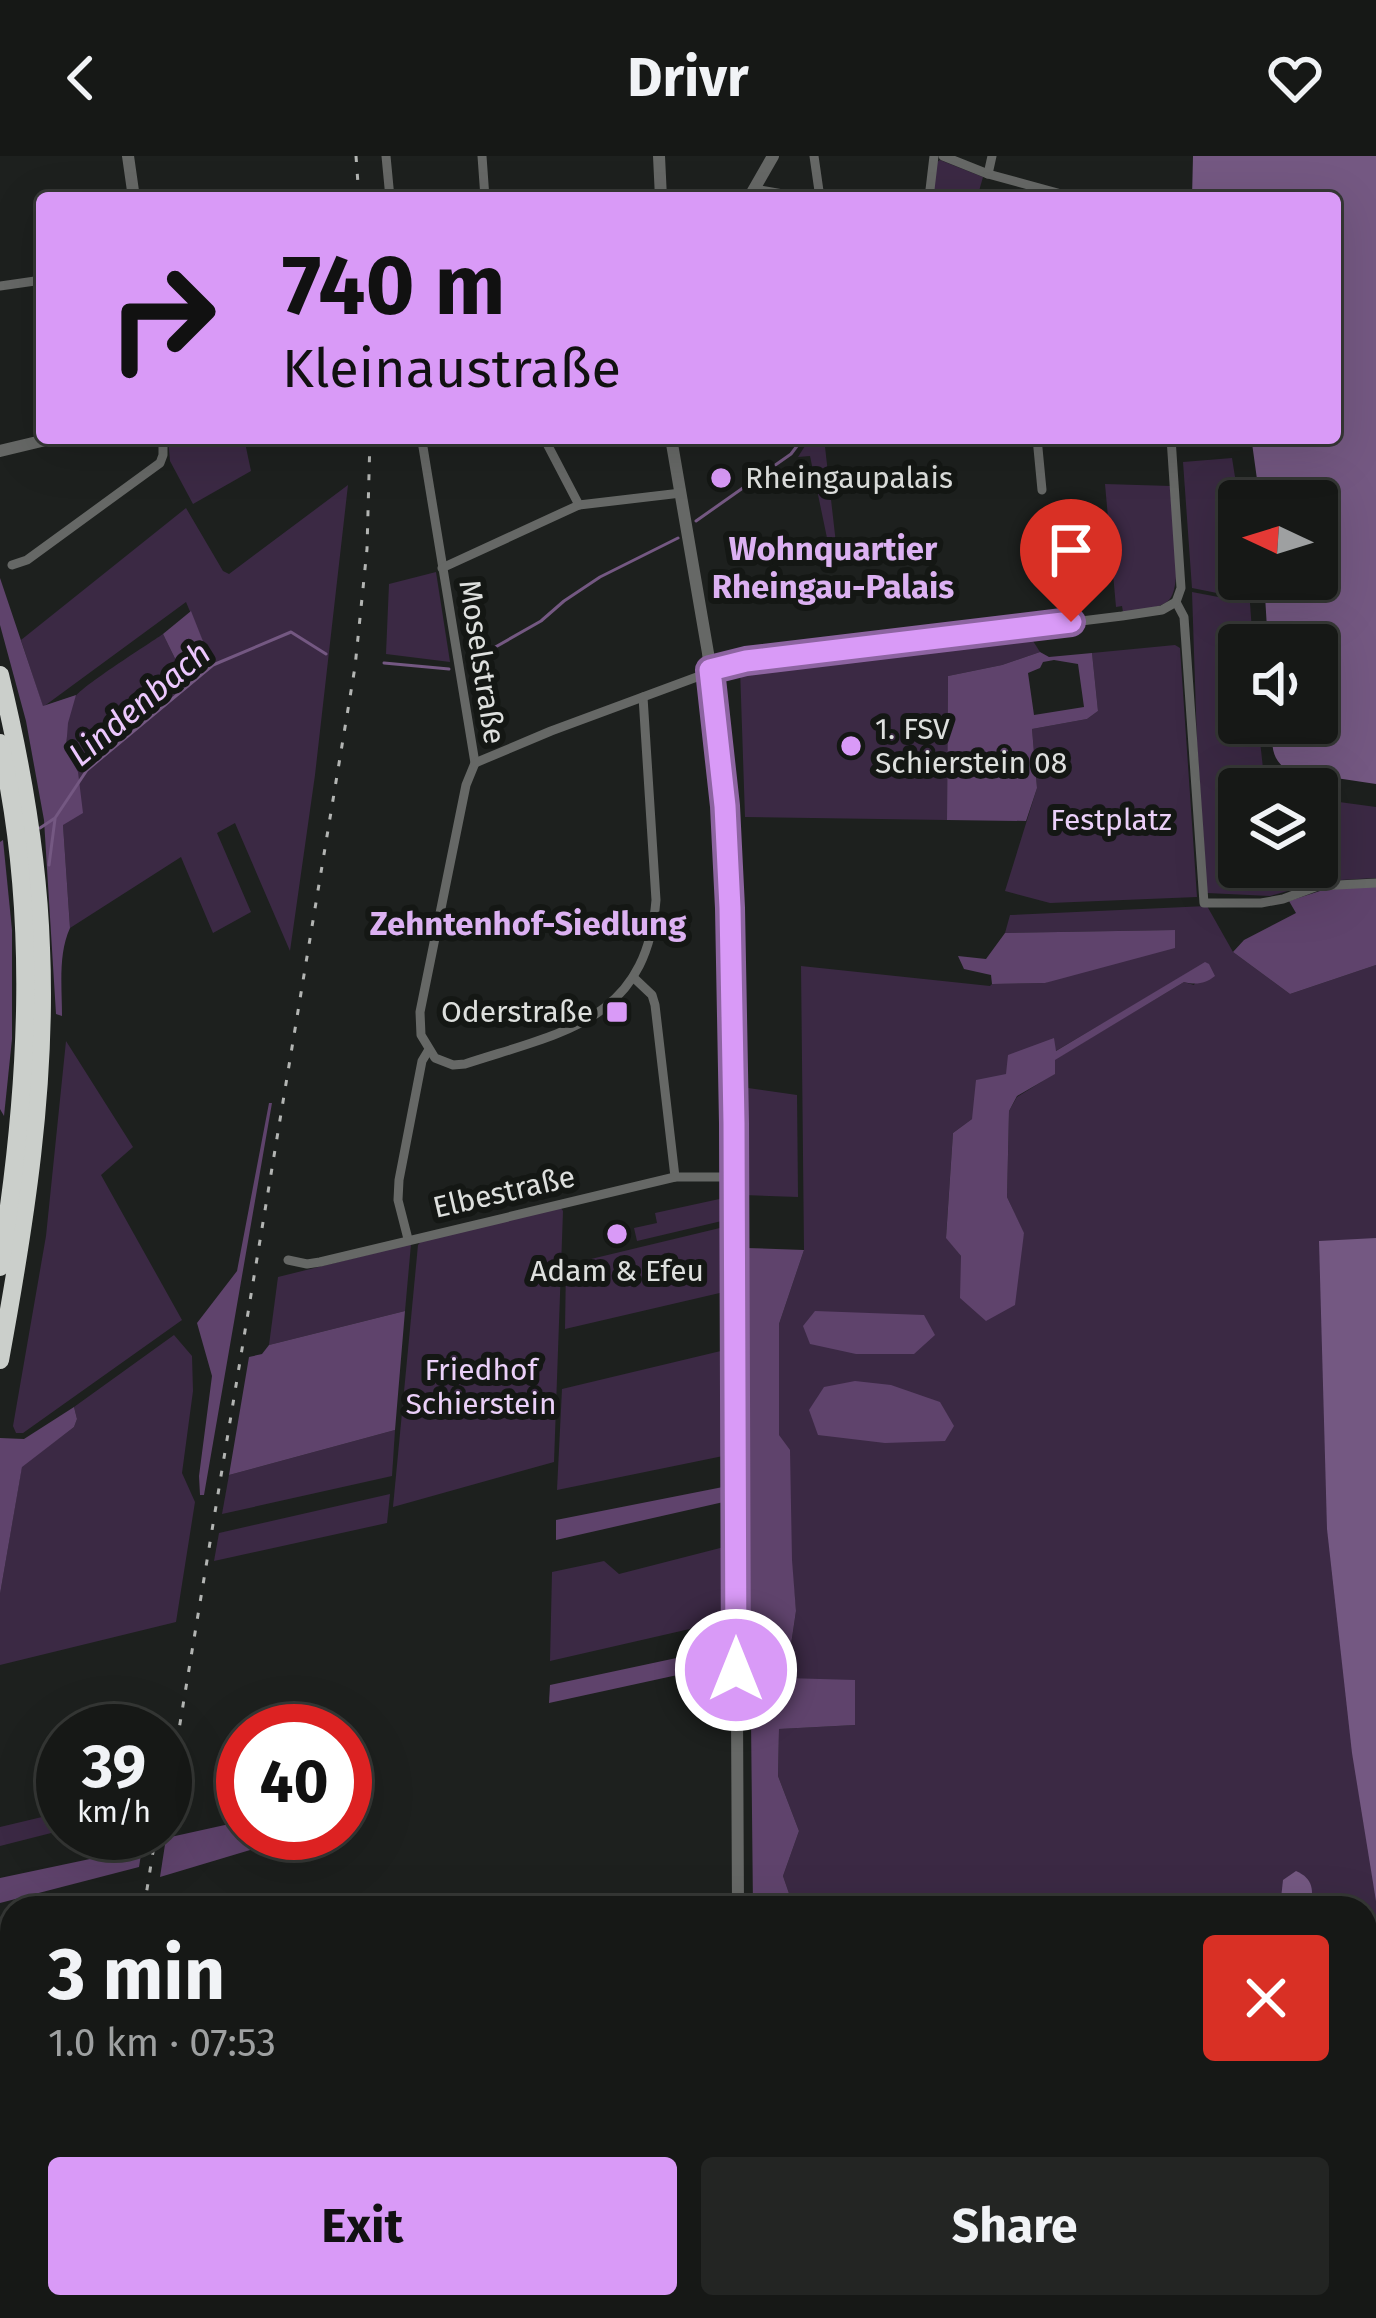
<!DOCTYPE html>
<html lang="en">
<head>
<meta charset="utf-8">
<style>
	body { margin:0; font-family:"Fira Sans",sans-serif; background:#232523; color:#f1f3f6; height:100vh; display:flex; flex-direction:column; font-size:45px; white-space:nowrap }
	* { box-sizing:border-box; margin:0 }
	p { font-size:39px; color:#9ea0a1 }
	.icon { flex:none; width:66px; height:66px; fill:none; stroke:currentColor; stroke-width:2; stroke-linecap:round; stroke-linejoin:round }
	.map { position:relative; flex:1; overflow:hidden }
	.side { position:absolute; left:0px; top:1740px; width:1377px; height:423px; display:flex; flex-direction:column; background:#161816; border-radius:36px 36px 0 0; box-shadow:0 12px 48px #0002,0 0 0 3px #353735 }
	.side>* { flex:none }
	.banner { position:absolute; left:36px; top:36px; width:1305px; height:252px; border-radius:12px; box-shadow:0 12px 48px #0002,0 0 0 3px #353735; background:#d99af7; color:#111; overflow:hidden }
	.needle { width:78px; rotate:274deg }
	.controls { position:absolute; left:1218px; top:324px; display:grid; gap:24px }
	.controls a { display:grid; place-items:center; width:120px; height:120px; border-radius:12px; background:#161816; box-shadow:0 12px 48px #0002,0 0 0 3px #353735; font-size:60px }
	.speed { position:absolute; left:36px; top:1548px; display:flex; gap:24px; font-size:60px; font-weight:700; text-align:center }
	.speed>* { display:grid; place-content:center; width:156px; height:156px; border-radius:50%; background:#161816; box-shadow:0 12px 48px #0002,0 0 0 3px #353735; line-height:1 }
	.speed small { font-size:30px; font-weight:400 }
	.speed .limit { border:18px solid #d22; background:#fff; color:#111 }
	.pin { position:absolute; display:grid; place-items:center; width:102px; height:102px; color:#fff; margin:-123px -51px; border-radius:50% 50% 50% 0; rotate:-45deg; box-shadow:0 0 12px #0007 }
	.pin .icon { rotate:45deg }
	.me { position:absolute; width:132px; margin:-66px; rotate:0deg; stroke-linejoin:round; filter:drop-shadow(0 0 9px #0008) }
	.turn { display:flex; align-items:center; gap:42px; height:252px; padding:0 48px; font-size:54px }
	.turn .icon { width:156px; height:156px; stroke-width:2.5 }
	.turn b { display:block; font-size:84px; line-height:102px }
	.round { display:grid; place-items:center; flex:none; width:126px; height:126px; border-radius:12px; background:#232523 }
	.headline { display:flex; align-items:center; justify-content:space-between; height:204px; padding:0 48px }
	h1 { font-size:72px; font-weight:700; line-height:90px }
	.action { display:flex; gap:24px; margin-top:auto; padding:24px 48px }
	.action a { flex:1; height:138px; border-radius:12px; background:#d99af7; color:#111; font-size:48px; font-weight:700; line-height:138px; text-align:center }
	.action a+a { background:#232523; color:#f1f3f6 }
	header { display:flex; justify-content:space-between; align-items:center; height:156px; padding:0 48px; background:#161816; font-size:54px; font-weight:700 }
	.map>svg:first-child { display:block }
</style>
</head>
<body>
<header><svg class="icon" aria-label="back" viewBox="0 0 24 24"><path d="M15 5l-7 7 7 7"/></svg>Drivr<svg class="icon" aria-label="heart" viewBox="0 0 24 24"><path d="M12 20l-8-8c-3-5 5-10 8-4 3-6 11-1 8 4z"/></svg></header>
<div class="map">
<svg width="1376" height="2162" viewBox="0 0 1376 2162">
	<rect width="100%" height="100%" fill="#1d201e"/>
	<g fill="#3b2944" fill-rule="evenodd">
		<polygon points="940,4 983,21 977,42 932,42 937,6"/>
		<polygon points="168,282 244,282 251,315 193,348 170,305"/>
		<polygon points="810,282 824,282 838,405 832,406 810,300 798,301"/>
		<polygon points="1232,302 1239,346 1239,423 1248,423 1250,443 1231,439 1229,435 1222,438 1192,432 1183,306"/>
		<path d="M1105,328L1171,330C1172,353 1184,429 1169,444C1159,454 1136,453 1123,456L1122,450L1116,451Z"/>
		<path d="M348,329L315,619L290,795L235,667L217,677L251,756L213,777L181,701L70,772L63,669L77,616C66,594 61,565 75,541C82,530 147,489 163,478L188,529L213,510L186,446L43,551L21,484L186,352L223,415L229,418Z"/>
		<polygon points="436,416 450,506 386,498 389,428"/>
		<polygon points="1192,436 1250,447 1253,489 1239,489 1239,567 1258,567 1264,621 1292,633 1239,633 1239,711 1317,711 1317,643 1376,651 1376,722 1323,725 1270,740 1207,737 1197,587"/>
		<polygon points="1028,477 1040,496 1002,509 948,520 947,664 745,661 740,512"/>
		<polygon points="1175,489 1180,492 1197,741 1050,747 1005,735 1037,632 1032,573 1087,563 1098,555 1092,497"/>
		<path d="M1207,750L1233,796L1290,838L1376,809V2162H836L834,2151H1365V1752H794L783,1720L799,1675L778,1620L779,1573L855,1569V1525L786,1523L796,1455L779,1279V1168L804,1094L801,810L990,830L992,828L1045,827L1175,774L1005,777L1010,759ZM1205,807L1194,829L1184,826L1054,904V918L1017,941L1009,955L1007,1041L1024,1078L961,1143V1100L946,1081L953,977L972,963L1007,918L1054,883V896Z"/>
		<polygon points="66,885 133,991 101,1019 182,1164 23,1277 16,1277 13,1270 46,1080"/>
		<polygon points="741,931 797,939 798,1041 743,1039"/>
		<polygon points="724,1042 726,1064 637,1085 634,1072 657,1067 655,1057"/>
		<polygon points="560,1051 563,1055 554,1306 393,1351 418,1089 422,1084"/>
		<polygon points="724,1071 724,1136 565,1173 566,1109"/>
		<polygon points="411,1088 405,1155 269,1189 278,1121"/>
		<polygon points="174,1179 192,1200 193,1235 182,1317 195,1346 176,1466 0,1509 0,1438 22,1310 74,1271 77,1263 74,1251"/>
		<polygon points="725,1194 728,1299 557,1334 562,1233"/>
		<polygon points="395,1274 392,1320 222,1358 229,1319"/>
		<polygon points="390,1338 387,1367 214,1405 219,1377"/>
		<polygon points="728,1390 729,1464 550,1505 552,1416 604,1405 619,1418"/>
		<polygon points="63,1656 63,1674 0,1690 0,1671"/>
	</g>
	<g fill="#5f436c" fill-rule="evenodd">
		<path d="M0,422L43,550L76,539L68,567L66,593L78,616L83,657L63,669L70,772C58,798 62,831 62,860L56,858L44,664L26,565L0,469Z"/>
		<polygon points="191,455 212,508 188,529 163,478"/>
		<path d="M1040,496L1049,501L1092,497L1098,555L1087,563L1032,573L1037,632L1026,665L947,664L948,520L1002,509ZM1054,504L1078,508L1084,551L1034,559L1028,517L1040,512L1043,506Z"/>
		<polygon points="3,684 12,774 12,883 4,960 0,953 0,686"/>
		<polygon points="1376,730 1376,809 1290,838 1233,796 1244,784 1296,757 1289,745 1323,734"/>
		<polygon points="1175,774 1175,792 1045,827 992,828 991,819 964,813 958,800 986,803 1005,777"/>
		<path d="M1205,806L1209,808L1215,820C1205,828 1196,829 1184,826L1055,904V918L1017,940L1009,955L1007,1041L1024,1077L1015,1149L986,1165L960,1142L961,1100L946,1082L953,977L972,963L976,924L1006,918L1008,899L1054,882L1056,895Z"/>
		<polygon points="269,947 272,947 204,1339 200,1339 199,1320 212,1220 197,1167 237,1115"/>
		<polygon points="746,1092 804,1094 779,1168 779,1279 790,1294 792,1404 796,1455 786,1522 855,1524 855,1569 779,1573 778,1620 799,1675 783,1720 794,1752 753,1752"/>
		<polygon points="405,1155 395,1274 229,1319 249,1201 262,1198 269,1189"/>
		<polygon points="815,1155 924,1159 935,1179 914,1198 856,1198 810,1188 803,1170"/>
		<polygon points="855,1225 891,1229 940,1246 954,1270 945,1285 885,1287 818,1279 809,1254 824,1231"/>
		<polygon points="74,1251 77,1263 74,1271 22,1311 0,1438 0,1282 24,1283"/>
		<polygon points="728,1330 728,1345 556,1384 556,1364"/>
		<polygon points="728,1491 728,1508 549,1547 550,1529"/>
		<polygon points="243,1665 243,1677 307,1677 160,1721 166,1682"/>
		<polygon points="142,1692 139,1711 0,1747 0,1722"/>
	</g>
	<g fill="#745882">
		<path d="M1193,0H1376V628L1296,616L1293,610L1285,612C1270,602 1272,584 1272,567H1317V489H1268L1264,423H1317V345H1260L1252,287L1254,282H1335V42H1192Z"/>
		<polygon points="1376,1082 1376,1745 1352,1597 1327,1373 1319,1085"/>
		<path d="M1296,1715C1314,1723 1313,1734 1311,1752H1280L1283,1724Z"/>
	</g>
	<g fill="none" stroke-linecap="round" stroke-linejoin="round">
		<g stroke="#745882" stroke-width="3">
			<polyline points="696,365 791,298 803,282"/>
			<polyline points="469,506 541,465 564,445 600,421 678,382"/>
			<polyline points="384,507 449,513"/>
			<polyline points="40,672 55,662 87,614 213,509 291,476 326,498"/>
			<polyline points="49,709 55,663"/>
			<polyline points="1365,1913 1376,1908"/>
			<polyline points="138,2156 161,2151"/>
		</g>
		<g stroke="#666866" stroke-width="9">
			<polyline points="386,0 390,42"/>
			<polyline points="482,0 485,42"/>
			<polyline points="814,0 820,42"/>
			<polyline points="943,0 988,18 1076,42"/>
			<polyline points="988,18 992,0"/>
			<polyline points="754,33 806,42"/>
			<polyline points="929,42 934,0"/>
			<polyline points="0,130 42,124"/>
			<path d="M428,282L422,285L475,607L466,629L420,856L421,879L435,902L453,909L465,908C562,876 646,866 656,744L643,541"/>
			<polyline points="544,282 579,349"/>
			<polyline points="1037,282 1042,334"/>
			<polyline points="1171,282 1181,432 1176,446 1184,461 1204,747 1261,747 1283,743 1318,730 1376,727"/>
			<polyline points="12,409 27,404 160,307 163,299 163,282"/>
			<polyline points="442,412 579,349 681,337"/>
			<polyline points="475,607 551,575 732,508 1122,460 1162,454 1176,446"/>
			<polyline points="633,821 652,839 655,849 675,1021"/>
			<polyline points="408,1083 398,1044 399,1024 422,905 428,895"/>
			<polyline points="288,1104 307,1108 320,1106 675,1021 732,1021"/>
		</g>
		<g stroke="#666866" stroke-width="12">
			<polyline points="128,0 134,42"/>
			<polyline points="659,0 661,42"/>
			<polyline points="749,42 773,0"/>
			<polyline points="671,282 708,497 721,609 729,718 734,967 738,1752"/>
			<polyline points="0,295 54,282"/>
			<polyline points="755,2151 756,2162"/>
		</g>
		<polyline stroke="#8f918f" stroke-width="14" points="0,2054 12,2050"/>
		<g stroke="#cbcfcb" stroke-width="18">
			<path d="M0,519C22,609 38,700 41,792C47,930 25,1068 0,1204"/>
			<path d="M0,587C39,760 28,937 0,1111"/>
			<polyline points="0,1851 6,1898"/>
			<polyline points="0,1885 12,2028"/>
		</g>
		<g stroke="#b3b5b3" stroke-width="3" stroke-dasharray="6 12" stroke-linecap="butt">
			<polyline points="356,0 359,42"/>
			<polyline points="165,1658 355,511 367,393 370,282"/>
			<polyline points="144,1752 156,1677"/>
			<polyline points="121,2151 123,2162"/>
		</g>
	</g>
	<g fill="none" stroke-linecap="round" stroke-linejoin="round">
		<g stroke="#8d64a1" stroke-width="30">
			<polyline id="route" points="736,1514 734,967 730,752 725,650 710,514 746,505 1071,466"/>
		</g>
		<use href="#route" stroke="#d99af7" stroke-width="21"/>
	</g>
	<g fill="#d99af7" stroke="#141714" stroke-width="4.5">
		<circle cx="721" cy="322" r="12"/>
		<circle cx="851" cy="590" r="12"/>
		<rect x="605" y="844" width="24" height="24" rx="6"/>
		<circle cx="617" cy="1078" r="12"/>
	</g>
	<g text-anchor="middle" stroke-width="12" stroke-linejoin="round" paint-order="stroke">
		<g font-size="30" fill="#dee0de" stroke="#141714" text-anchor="start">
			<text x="745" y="332">Rheingaupalais</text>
			<text x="875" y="583">1. FSV<tspan x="875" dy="34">Schierstein 08</tspan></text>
			<text x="593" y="866" text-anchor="end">Oderstraße</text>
			<text x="617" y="1125" text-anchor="middle">Adam &amp; Efeu</text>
		</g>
		<g font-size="30" fill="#dee0de" stroke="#141714">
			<text transform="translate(482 506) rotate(81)" y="10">Moselstraße</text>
			<text transform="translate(504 1036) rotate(-13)" y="10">Elbestraße</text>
		</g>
		<g font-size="30" fill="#ebd0f9" stroke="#141714">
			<text x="1111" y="674">Festplatz</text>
			<text x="481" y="1224">Friedhof<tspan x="481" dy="34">Schierstein</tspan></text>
		</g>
		<g font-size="33" font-weight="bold" fill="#dcb1f2" stroke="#141714">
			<text x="833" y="404">Wohnquartier<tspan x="833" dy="38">Rheingau-Palais</tspan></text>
			<text x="528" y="779">Zehntenhof-Siedlung</text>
		</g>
		<g font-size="33" font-style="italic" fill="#ecc7fe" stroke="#141714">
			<text transform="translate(139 547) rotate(-40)" y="12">Lindenbach</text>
		</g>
	</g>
</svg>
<div class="controls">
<a><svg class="needle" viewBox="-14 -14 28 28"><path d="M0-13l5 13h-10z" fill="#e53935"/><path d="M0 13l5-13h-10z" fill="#9ea0a1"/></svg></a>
<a><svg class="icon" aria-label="sound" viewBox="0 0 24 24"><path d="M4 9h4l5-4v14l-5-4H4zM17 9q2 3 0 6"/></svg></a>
<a><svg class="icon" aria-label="layers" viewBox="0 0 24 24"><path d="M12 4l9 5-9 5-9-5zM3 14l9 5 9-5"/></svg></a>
</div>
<div class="speed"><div>39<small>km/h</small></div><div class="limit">40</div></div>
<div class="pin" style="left:1071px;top:466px;background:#d93025"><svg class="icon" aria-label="arrive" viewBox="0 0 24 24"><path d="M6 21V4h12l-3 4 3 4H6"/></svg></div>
<svg class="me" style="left:736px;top:1514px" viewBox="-20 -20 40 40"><circle r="17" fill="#d99af7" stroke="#fff" stroke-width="3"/><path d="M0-11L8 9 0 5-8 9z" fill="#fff"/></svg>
<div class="banner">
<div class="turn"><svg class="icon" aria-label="right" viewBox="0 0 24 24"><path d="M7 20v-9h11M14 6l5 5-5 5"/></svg><div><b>740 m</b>Kleinaustraße</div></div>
</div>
<section class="side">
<div class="headline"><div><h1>3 min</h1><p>1.0 km · 07:53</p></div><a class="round" style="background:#d93025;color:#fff"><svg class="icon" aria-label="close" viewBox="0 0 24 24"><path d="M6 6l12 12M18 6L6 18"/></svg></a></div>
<div class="action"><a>Exit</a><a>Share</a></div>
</section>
</div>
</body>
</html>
